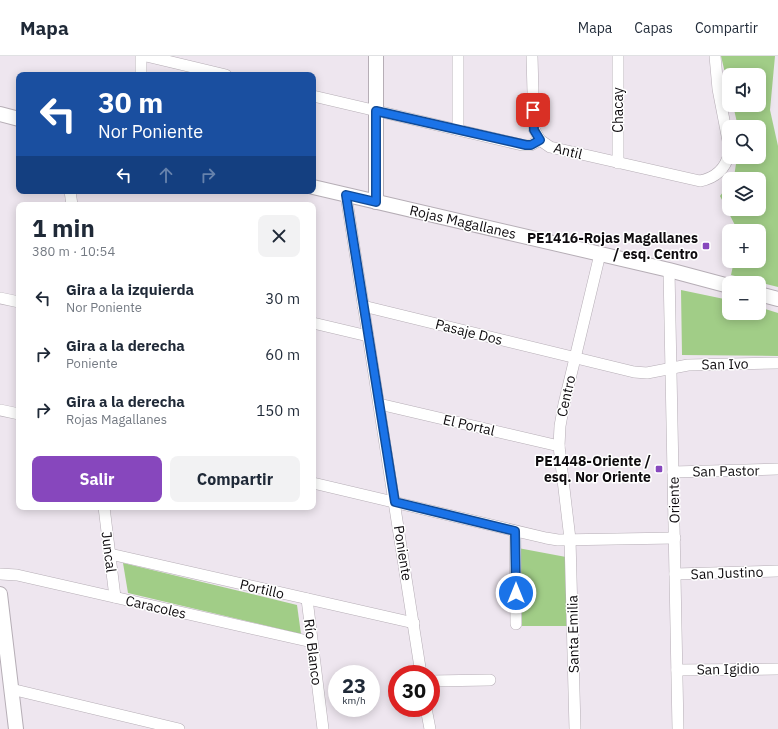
<!DOCTYPE html>
<html lang="es">
<head>
<meta charset="utf-8">
<style>
	body { margin:0; font-family:"IBM Plex Sans",sans-serif; background:#f2f2f3; color:#1f2937; height:100vh; display:flex; flex-direction:column; font-size:15px; white-space:nowrap }
	* { box-sizing:border-box; margin:0 }
	p { font-size:13px; color:#747a83 }
	.icon { flex:none; width:22px; height:22px; fill:none; stroke:currentColor; stroke-width:2; stroke-linecap:round; stroke-linejoin:round }
	.map { position:relative; flex:1; overflow:hidden }
	.details { position:absolute; left:16px; top:146px; width:300px; height:308px; display:flex; flex-direction:column; background:#fff; border-radius:8px; box-shadow:0 2px 10px #0003 }
	.details>* { flex:none }
	.top-card { position:absolute; left:16px; top:16px; width:300px; height:122px; border-radius:8px; box-shadow:0 2px 10px #0003; background:#1a4fa0; color:#fff; overflow:hidden }
	.fabs { position:absolute; left:722px; top:12px; display:grid; gap:8px }
	.fabs a { display:grid; place-items:center; width:44px; height:44px; border-radius:8px; background:#fff; box-shadow:0 2px 10px #0003; font-size:20px }
	.speed { position:absolute; left:328px; top:609px; display:flex; gap:8px; font-size:20px; font-weight:700; text-align:center }
	.speed>* { display:grid; place-content:center; width:52px; height:52px; border-radius:50%; background:#fff; box-shadow:0 2px 10px #0003; line-height:1 }
	.speed small { font-size:10px; font-weight:400 }
	.speed .limit { border:6px solid #d22; background:#fff; color:#111 }
	.pin { position:absolute; display:grid; place-items:center; width:34px; height:34px; color:#fff; margin:-17px; border-radius:8px; box-shadow:0 2px 6px #0006 }
	.me { position:absolute; width:44px; margin:-22px; rotate:0deg; stroke-linejoin:round; filter:drop-shadow(0 0 3px #0008) }
	.turn { display:flex; align-items:center; gap:14px; height:84px; padding:0 16px; font-size:18px }
	.turn .icon { width:52px; height:52px; stroke-width:2.5 }
	.turn b { display:block; font-size:28px; line-height:34px }
	.lanes { display:flex; align-items:center; height:38px; padding:0 16px; background:#0003; justify-content:center; gap:20px; direction:ltr }
	.lanes .off { opacity:.35 }
	.round { display:grid; place-items:center; flex:none; width:42px; height:42px; border-radius:8px; background:#f2f2f3 }
	.headline { display:flex; align-items:center; justify-content:space-between; height:68px; padding:0 16px }
	h1 { font-size:24px; font-weight:800; line-height:30px }
	.cta { display:flex; gap:8px; margin-top:auto; padding:8px 16px }
	.cta a { flex:1; height:46px; border-radius:8px; background:#8747bd; color:#fff; font-size:16px; font-weight:800; line-height:46px; text-align:center }
	.cta a+a { background:#f2f2f3; color:#1f2937 }
	ul { padding:0; list-style:none }
	li { display:flex; align-items:center; gap:12px; height:56px; padding:0 16px }
	li div { flex:1 }
	li b { display:block; font-size:15px }
	li em { font-style:normal }
	header { display:flex; align-items:center; gap:24px; box-sizing:border-box; height:56px; padding:0 20px; background:#fff; border-bottom:1px solid #e0e1e3 }
	header strong { font-size:19px }
	nav { display:flex; gap:22px; margin-inline-start:auto; font-size:14px }
	.map>svg:first-child { display:block }
</style>
</head>
<body>
<header>
<strong>Mapa</strong>
<nav><a>Mapa</a><a>Capas</a><a>Compartir</a></nav>
</header>
<div class="map">
<svg width="778" height="673" viewBox="0 0 778 673">
	<rect width="100%" height="100%" fill="#eee6ef"/>
	<g fill="#a1cd87">
		<polygon points="721,0 775,0 770,54 778,90 778,231 731,219 734,205 759,205 759,175 738,175 720,140 729,128 729,153 759,153 759,123 733,123 734,121 737,101 759,101 759,71 738,71 733,49 759,49 759,19 729,19 729,34"/>
		<polygon points="681,234 729,244 729,257 759,257 759,251 778,257 778,300 682,299"/>
		<polygon points="518,492 566,501 567,570 522,570"/>
		<polygon points="123,507 297,549 301,578 128,537"/>
	</g>
	<g fill="none" stroke-linecap="round" stroke-linejoin="round">
		<g stroke="#b6aeb6" stroke-width="12">
			<g id="minor">
				<polyline points="141,0 141,19"/>
				<polyline points="146,0 226,19"/>
				<polyline points="458,0 458,74"/>
				<path d="M532,0L534,73L540,84L550,91L700,125C715,122 725,114 729,98"/>
				<polyline points="715,0 718,33 729,90"/>
				<polyline points="313,40 522,89 531,89 540,84"/>
				<polyline points="618,107 618,0"/>
				<polyline points="70,135 72,149"/>
				<polyline points="346,139 421,618"/>
				<polyline points="669,214 678,673"/>
				<polyline points="0,242 19,246"/>
				<polyline points="363,250 634,316 647,317 688,309 778,307"/>
				<polyline points="313,267 368,280"/>
				<polyline points="379,348 559,390"/>
				<polyline points="0,354 19,358"/>
				<polyline points="673,416 778,413"/>
				<polyline points="313,427 546,482 558,484 675,482"/>
				<polyline points="104,451 115,541"/>
				<polyline points="515,475 516,568"/>
				<polyline points="110,498 414,567"/>
				<polyline points="0,518 17,519 312,586"/>
				<polyline points="675,518 778,515"/>
				<polyline points="307,543 323,673"/>
				<polyline points="677,614 778,613"/>
				<polyline points="431,625 490,624"/>
				<polyline points="11,633 179,673"/>
				<polyline points="426,652 430,673"/>
				<polyline points="575,673 570,483 559,390 560,370 564,348 600,198"/>
			</g>
		</g>
		<g stroke="#b6aeb6" stroke-width="16">
			<g id="tertiary">
				<polyline points="376,0 376,146"/>
				<polyline points="0,58 19,63"/>
				<polyline points="313,131 669,214 729,230"/>
				<polyline points="759,238 778,243"/>
				<polyline points="0,538 16,673"/>
			</g>
		</g>
		<use href="#minor" stroke="#fff" stroke-width="11"/>
		<use href="#tertiary" stroke="#fff" stroke-width="14"/>
	</g>
	<g fill="none" stroke-linecap="round" stroke-linejoin="round">
		<g stroke="#114b97" stroke-width="10">
			<polyline id="route" points="516,537 515,475 395,446 346,139 376,146 376,55 526,89 531,89 540,84 534,74 533,54"/>
		</g>
		<use href="#route" stroke="#1a73e8" stroke-width="7"/>
	</g>
	<g fill="#8747bd" stroke="#fff" stroke-width="1.5">
		<rect x="702" y="186" width="8" height="8" rx="2"/>
		<rect x="655" y="409" width="8" height="8" rx="2"/>
	</g>
	<g text-anchor="middle" stroke-width="3" stroke-linejoin="round" paint-order="stroke">
		<g font-size="14" fill="#0e0b0e" stroke="#fff">
			<text transform="translate(618 54) rotate(-90)" y="5">Chacay</text>
			<text transform="translate(568 95) rotate(14)" y="5">Antil</text>
			<text transform="translate(463 166) rotate(13)" y="5">Rojas Magallanes</text>
			<text transform="translate(469 276) rotate(14)" y="5">Pasaje Dos</text>
			<text transform="translate(725 308) rotate(-1)" y="5">San Ivo</text>
			<text transform="translate(566 340) rotate(-77)" y="5">Centro</text>
			<text transform="translate(469 369) rotate(13)" y="5">El Portal</text>
			<text transform="translate(726 415) rotate(-1)" y="5">San Pastor</text>
			<text transform="translate(674 444) rotate(-91)" y="5">Oriente</text>
			<text transform="translate(109 496) rotate(83)" y="5">Juncal</text>
			<text transform="translate(403 497) rotate(81)" y="5">Poniente</text>
			<text transform="translate(727 517) rotate(-2)" y="5">San Justino</text>
			<text transform="translate(262 533) rotate(13)" y="5">Portillo</text>
			<text transform="translate(156 551) rotate(13)" y="5">Caracoles</text>
			<text transform="translate(573 578) rotate(-91)" y="5">Santa Emilia</text>
			<text transform="translate(313 596) rotate(83)" y="5">Río Blanco</text>
			<text transform="translate(728 613) rotate(-1)" y="5">San Igidio</text>
		</g>
		<g font-size="14" font-weight="bold" fill="#0e0b0e" stroke="#fff" text-anchor="end">
			<text x="698" y="187">PE1416-Rojas Magallanes<tspan x="698" dy="16">/ esq. Centro</tspan></text>
			<text x="651" y="410">PE1448-Oriente /<tspan x="651" dy="16">esq. Nor Oriente</tspan></text>
		</g>
	</g>
</svg>
<div class="fabs">
<a><svg class="icon" aria-label="sound" viewBox="0 0 24 24"><path d="M4 9h4l5-4v14l-5-4H4zM17 9q2 3 0 6"/></svg></a>
<a><svg class="icon" aria-label="search" viewBox="0 0 24 24"><circle cx="10" cy="10" r="6"/><path d="M15 15l6 6"/></svg></a>
<a><svg class="icon" aria-label="layers" viewBox="0 0 24 24"><path d="M12 4l9 5-9 5-9-5zM3 14l9 5 9-5"/></svg></a>
<a>+</a>
<a>−</a>
</div>
<div class="speed"><div>23<small>km/h</small></div><div class="limit">30</div></div>
<div class="pin" style="left:533px;top:54px;background:#d93025"><svg class="icon" aria-label="arrive" viewBox="0 0 24 24"><path d="M6 21V4h12l-3 4 3 4H6"/></svg></div>
<svg class="me" style="left:516px;top:537px" viewBox="-20 -20 40 40"><circle r="17" fill="#1a73e8" stroke="#fff" stroke-width="3"/><path d="M0-11L8 9 0 5-8 9z" fill="#fff"/></svg>
<div class="top-card">
<div class="turn"><svg class="icon" aria-label="left" viewBox="0 0 24 24"><path d="M17 20v-9H6M10 6l-5 5 5 5"/></svg><div><b>30 m</b>Nor Poniente</div></div>
<div class="lanes"><svg class="icon" aria-label="left" viewBox="0 0 24 24"><path d="M17 20v-9H6M10 6l-5 5 5 5"/></svg><svg class="icon off" aria-label="ahead" viewBox="0 0 24 24"><path d="M12 20V5M6 11l6-6 6 6"/></svg><svg class="icon off" aria-label="right" viewBox="0 0 24 24"><path d="M7 20v-9h11M14 6l5 5-5 5"/></svg></div>
</div>
<section class="details">
<div class="headline"><div><h1>1 min</h1><p>380 m · 10:54</p></div><a class="round"><svg class="icon" aria-label="close" viewBox="0 0 24 24"><path d="M6 6l12 12M18 6L6 18"/></svg></a></div>
<ul>
<li><svg class="icon" aria-label="left" viewBox="0 0 24 24"><path d="M17 20v-9H6M10 6l-5 5 5 5"/></svg><div><b>Gira a la izquierda</b><p>Nor Poniente</p></div><em>30 m</em></li>
<li><svg class="icon" aria-label="right" viewBox="0 0 24 24"><path d="M7 20v-9h11M14 6l5 5-5 5"/></svg><div><b>Gira a la derecha</b><p>Poniente</p></div><em>60 m</em></li>
<li><svg class="icon" aria-label="right" viewBox="0 0 24 24"><path d="M7 20v-9h11M14 6l5 5-5 5"/></svg><div><b>Gira a la derecha</b><p>Rojas Magallanes</p></div><em>150 m</em></li>
</ul>
<div class="cta"><a>Salir</a><a>Compartir</a></div>
</section>
</div>
</body>
</html>
